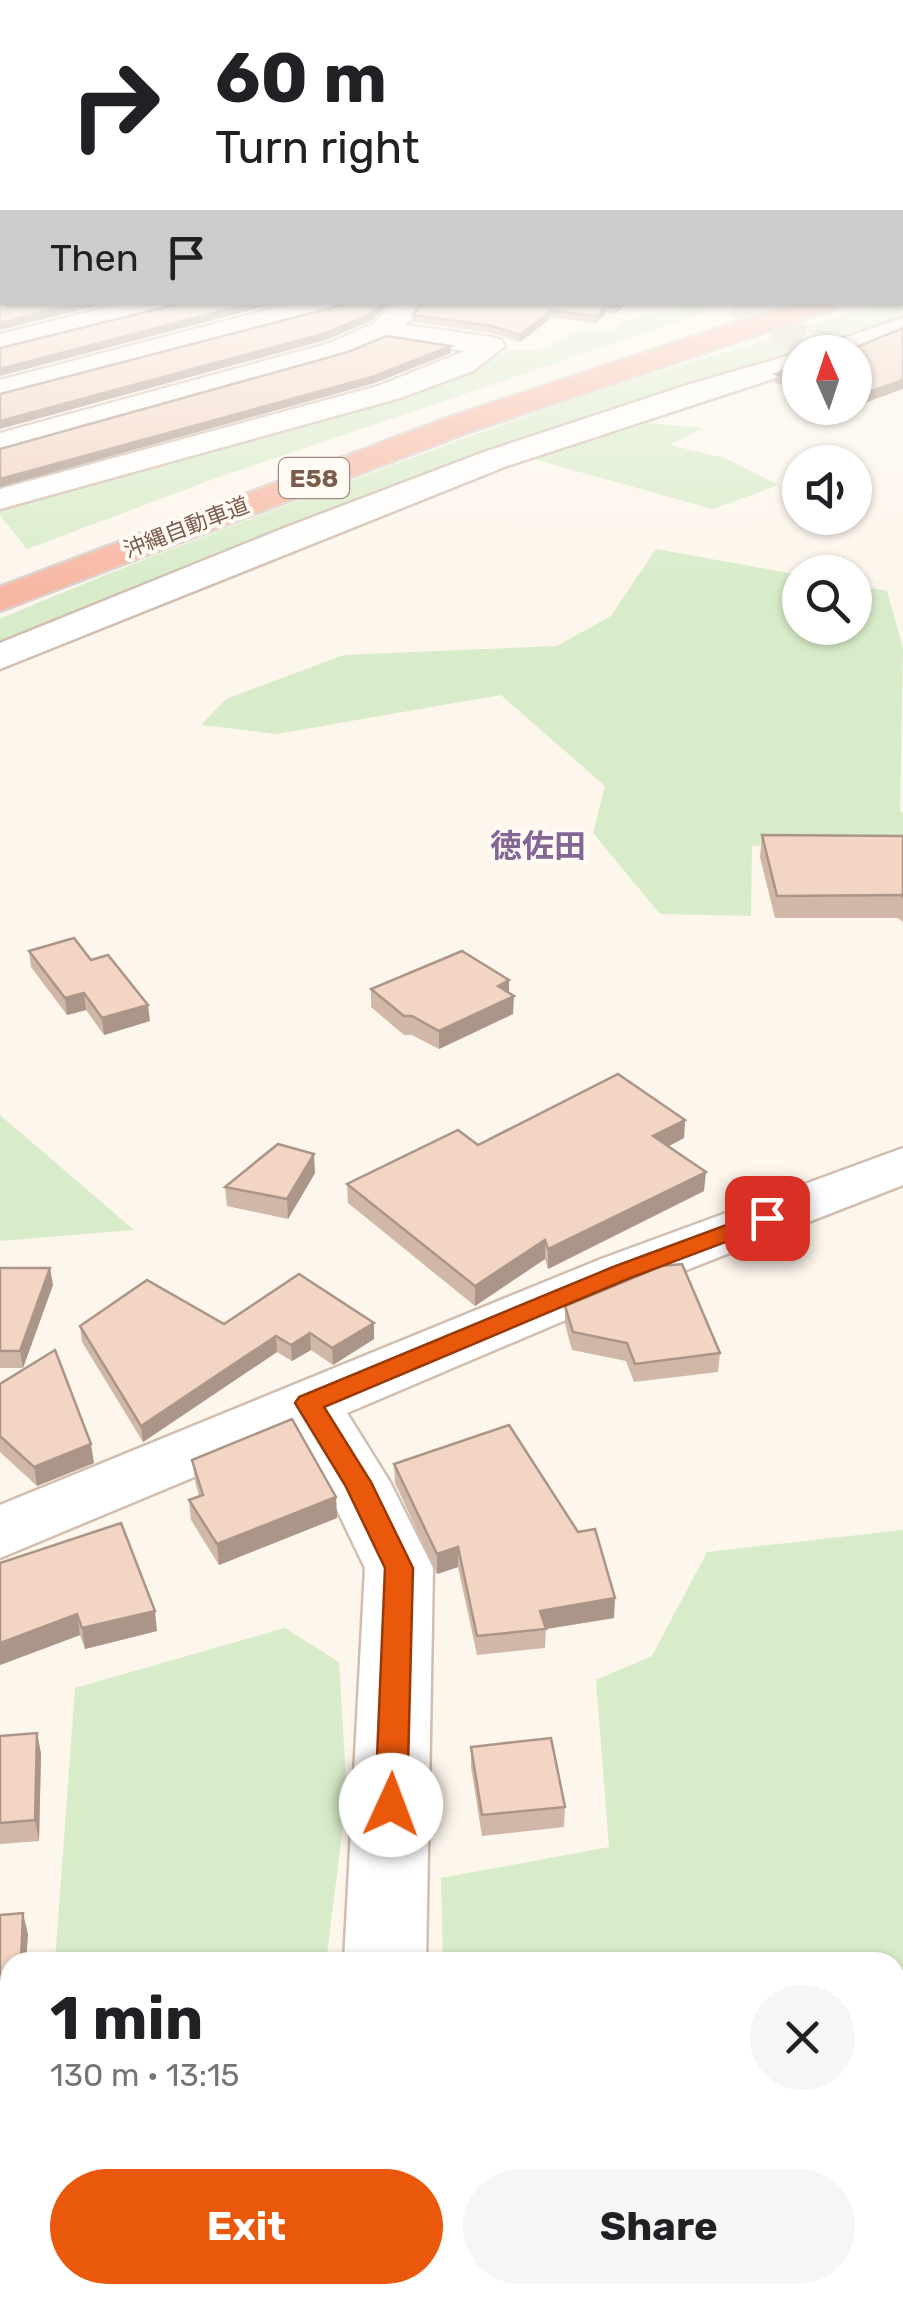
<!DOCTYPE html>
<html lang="en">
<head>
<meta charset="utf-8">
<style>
	body { margin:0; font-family:Rubik,"Noto Sans JP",sans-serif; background:#f6f6f6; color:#202124; height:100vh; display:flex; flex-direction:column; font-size:38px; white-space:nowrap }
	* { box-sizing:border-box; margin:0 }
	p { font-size:32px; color:#757577 }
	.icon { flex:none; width:55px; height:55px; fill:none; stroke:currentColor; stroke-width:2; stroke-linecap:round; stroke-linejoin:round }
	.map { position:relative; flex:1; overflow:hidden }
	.sheet { position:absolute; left:0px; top:1952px; width:905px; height:352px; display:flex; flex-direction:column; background:#fff; border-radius:30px 30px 0 0; box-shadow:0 2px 8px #0004 }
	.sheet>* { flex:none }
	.top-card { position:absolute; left:0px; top:0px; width:905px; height:305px; box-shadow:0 2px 8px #0004; background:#fff; color:#202124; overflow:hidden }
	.needle { width:65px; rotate:357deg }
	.buttons { position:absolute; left:782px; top:335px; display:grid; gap:20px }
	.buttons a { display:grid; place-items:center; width:90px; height:90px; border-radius:50%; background:#fff; box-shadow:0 2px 8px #0004; font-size:50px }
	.pin { position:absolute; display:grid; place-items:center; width:85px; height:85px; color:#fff; margin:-42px; border-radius:20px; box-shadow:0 5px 15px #0006 }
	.me { position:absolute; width:110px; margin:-55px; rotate:2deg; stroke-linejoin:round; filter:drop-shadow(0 0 8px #0008) }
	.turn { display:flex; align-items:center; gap:35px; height:210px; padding:0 50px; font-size:45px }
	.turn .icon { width:130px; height:130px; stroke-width:2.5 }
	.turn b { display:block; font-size:70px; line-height:85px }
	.then { display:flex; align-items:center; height:95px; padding:0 50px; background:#0003; gap:20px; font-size:38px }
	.round { display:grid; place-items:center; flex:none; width:105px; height:105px; border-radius:52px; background:#f6f6f6 }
	.headline { display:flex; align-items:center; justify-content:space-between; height:170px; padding:0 50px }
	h1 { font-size:60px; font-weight:700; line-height:75px }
	.cta { display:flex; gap:20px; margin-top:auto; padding:20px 50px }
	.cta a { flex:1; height:115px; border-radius:60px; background:#ea580c; color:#fff; font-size:40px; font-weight:700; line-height:115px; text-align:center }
	.cta a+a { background:#f6f6f6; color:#202124 }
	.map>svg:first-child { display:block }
</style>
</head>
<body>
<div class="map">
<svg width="903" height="2304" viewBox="0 0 903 2304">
	<rect width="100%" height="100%" fill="#fdf6ec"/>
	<g fill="#d8ecc9">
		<path d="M903,296V320C866,332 835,339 796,330L881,303L902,302Z"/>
		<polygon points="690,303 718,308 219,477 27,549 0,515 0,505 367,404 481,366 509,349 539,351 580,330 613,331 623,322"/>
		<path d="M778,337L792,343L796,352L650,396L377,494L0,648V619C109,572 221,530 332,488C479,432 626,378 778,337Z"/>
		<polygon points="636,422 702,428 669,445 725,458 779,485 713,509 529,458"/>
		<polygon points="656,549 800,575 800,628 855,628 855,585 887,591 903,648 900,811 903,813 903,839 752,846 751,916 660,914 593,833 605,786 501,695 276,734 201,725 226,699 344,655 557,646 611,616"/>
		<polygon points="0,1115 134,1230 0,1241"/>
		<polygon points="903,1530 903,1990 895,1995 895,1962 443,1962 441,1878 609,1847 596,1680 652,1656 707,1552"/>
		<polygon points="285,1628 339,1662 347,1794 326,1962 55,1962 75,1688"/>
		<polygon points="10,2077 10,2170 0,2170 0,2080"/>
		<polygon points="895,2281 903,2282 903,2304 634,2304 639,2295 895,2295"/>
	</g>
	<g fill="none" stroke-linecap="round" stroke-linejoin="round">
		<polyline stroke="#dcd0c4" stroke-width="30" stroke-dasharray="30 15" stroke-linecap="butt" points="737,302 823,352"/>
		<g stroke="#d1beb0" stroke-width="5">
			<g id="minor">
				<polygon points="0,290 2,302 12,304 0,307"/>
				<polygon points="129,302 177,302 174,308 0,352 0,334"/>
				<polygon points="298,302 345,302 342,308 0,398 0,380"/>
				<polygon points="397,302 424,305 405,325 491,337 501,340 505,346 473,371 400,398 0,509 0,489 378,386 465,351 386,339 347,356 0,453 0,433 327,344 373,324"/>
				<polygon points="903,318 903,335 855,353 816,352 820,346"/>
				<polygon points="801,352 800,370 507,466 0,669 0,643 284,528 484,452 687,385"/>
				<polygon points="903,1148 903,1185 643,1287 347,1413 390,1482 433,1568 426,1962 344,1962 365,1568 326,1487 295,1435 0,1558 0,1505 601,1259"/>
				<polygon points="903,2128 903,2221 895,2224 895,2131"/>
				<polygon points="0,2198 10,2199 10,2289 0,2288"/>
			</g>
		</g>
		<g stroke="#dad1cd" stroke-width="5">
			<g id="highway">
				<rect x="902" y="273" width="1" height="16"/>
				<polygon points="798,302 840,302 837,308 469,432 0,611 0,587 447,418"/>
			</g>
		</g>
		<use href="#minor" fill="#fff" fill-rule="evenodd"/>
		<use href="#highway" fill="#f7b7a3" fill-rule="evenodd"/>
	</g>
	<g fill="#d1b7a8">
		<polygon points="628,302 615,314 606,313 596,323 551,318 520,342 492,333 413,322 413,315"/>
		<polygon points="800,364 800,390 775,383 776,374"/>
		<polygon points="762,835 903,836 903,922 898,918 775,918 760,857"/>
		<polygon points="29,951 91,960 150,1021 104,1035 86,1010 67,1015 31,967"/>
		<polygon points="509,980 509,993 513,1014 439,1049 412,1035 404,1035 371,1007 371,989"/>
		<polygon points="685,1120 684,1138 668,1146 704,1191 548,1269 545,1259 475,1306 348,1203 347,1184 478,1145"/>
		<polygon points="315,1173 288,1219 227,1206 225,1187"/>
		<polygon points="0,1268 53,1285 23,1368 0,1368"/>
		<polygon points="565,1306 720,1353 718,1372 634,1382 626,1361 572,1350 565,1324"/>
		<polygon points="224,1324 374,1339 333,1365 311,1350 292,1361 277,1352 143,1442 82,1342 80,1326"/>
		<polygon points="0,1384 94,1463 37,1486 0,1452"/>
		<polygon points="192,1460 336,1497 337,1518 219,1565 191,1520 189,1500 199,1496 195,1481"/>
		<polygon points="394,1464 614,1618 546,1629 545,1648 477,1655 458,1567 437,1574 395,1483"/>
		<polygon points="0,1563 157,1631 85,1649 80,1635 0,1665"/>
		<polygon points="37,1733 41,1754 39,1841 0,1844 0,1736"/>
		<polygon points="471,1747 565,1807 564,1827 482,1836 471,1767"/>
		<polygon points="0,1915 28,1934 26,1962 10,1962 10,2043 0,2044"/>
	</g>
	<g fill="#aa9588">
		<polygon points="83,302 112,302 0,330 0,323"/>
		<polygon points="255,302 282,302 0,376 0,369"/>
		<polygon points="384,302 392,302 371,321 326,340 0,429 0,421"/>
		<polygon points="620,302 628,302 615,314 615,307"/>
		<polygon points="606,306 606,313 596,323 596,316"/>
		<polygon points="551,311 551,318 520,342 520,335"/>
		<polygon points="451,346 451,353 375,383 0,487 0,479"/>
		<polygon points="903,380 903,389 856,406 858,396"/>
		<polygon points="509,980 509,998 514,996 513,1014 439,1049 439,1031 498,986"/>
		<polygon points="84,993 86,1010 67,1015 65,998"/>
		<polygon points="148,1005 150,1021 104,1035 102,1018"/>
		<polygon points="685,1120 684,1138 652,1155 653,1136"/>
		<polygon points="314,1154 315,1173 288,1219 287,1199"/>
		<polygon points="706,1172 704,1191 548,1269 548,1249"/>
		<polygon points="545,1240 545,1259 475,1306 475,1286"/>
		<polygon points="50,1268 53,1285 23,1368 20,1351"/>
		<polygon points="374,1323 374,1339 333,1365 332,1348"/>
		<polygon points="310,1333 311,1350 292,1361 291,1345"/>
		<polygon points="276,1336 277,1352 143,1442 141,1426"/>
		<polygon points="91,1444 94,1463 37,1486 34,1467"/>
		<polygon points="336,1497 337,1518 219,1565 217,1544"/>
		<polygon points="458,1547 458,1567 437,1574 437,1554"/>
		<polygon points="615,1598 614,1618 546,1629 540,1611"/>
		<polygon points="155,1611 157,1631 85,1649 82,1628"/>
		<polygon points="77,1614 80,1635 0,1665 0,1643"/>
		<polygon points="37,1733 41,1754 39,1841 35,1820"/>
		<polygon points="23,1913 28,1934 26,1962 21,1962"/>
	</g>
	<g fill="#f3d5c3" stroke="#aa9588" stroke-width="2.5">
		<polygon points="0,267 2,267 2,288 0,282"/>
		<polygon points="0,302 83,302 0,323"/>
		<polygon points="176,302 255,302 0,369 0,348 174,305"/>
		<polygon points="344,302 384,302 371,314 326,333 0,421 0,394 343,305"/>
		<polygon points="422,302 620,302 615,307 606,306 596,316 551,311 520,335 492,326 413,315"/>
		<polygon points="903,328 903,380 858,396 855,395 855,352 830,352 844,347 857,347"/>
		<polygon points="386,336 451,346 375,376 0,479 0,449 348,352"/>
		<polygon points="800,364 800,380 776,374"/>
		<polygon points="762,835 903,836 903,897 901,895 777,896"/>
		<polygon points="74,938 91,960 108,955 148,1005 102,1018 84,993 65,998 29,951"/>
		<polygon points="462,951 509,980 498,986 514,996 439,1031 412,1016 404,1016 371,989"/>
		<polygon points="618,1074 685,1120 653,1136 706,1172 548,1249 545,1240 475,1286 347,1184 458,1130 478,1145"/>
		<polygon points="278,1144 314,1154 287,1199 225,1187"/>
		<polygon points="682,1264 720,1353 635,1364 627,1343 573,1332 565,1306 662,1266"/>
		<polygon points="0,1268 50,1268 20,1351 0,1351"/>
		<polygon points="299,1274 374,1323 332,1348 310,1333 291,1345 276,1336 141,1426 80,1326 147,1280 224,1324"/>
		<polygon points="55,1350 91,1444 34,1467 0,1436 0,1384"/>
		<polygon points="292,1419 336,1497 217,1544 189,1500 203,1495 192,1460"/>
		<polygon points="509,1425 578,1532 595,1529 615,1598 540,1611 546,1629 477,1636 458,1547 437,1554 394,1464"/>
		<polygon points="121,1523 155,1611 82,1628 77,1614 0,1643 0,1563"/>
		<polygon points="37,1733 35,1820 0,1823 0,1736"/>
		<polygon points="551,1738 565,1807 482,1815 471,1747"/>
		<polygon points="23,1913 21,1962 10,1962 10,2022 0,2024 0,1915"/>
	</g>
	<linearGradient id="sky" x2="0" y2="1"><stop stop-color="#97c7e8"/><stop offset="0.45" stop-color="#fefbf6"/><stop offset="1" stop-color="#fefbf6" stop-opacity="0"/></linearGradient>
	<rect width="903" height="590" fill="url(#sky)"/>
	<polygon fill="#ea580c" stroke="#983908" stroke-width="2.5" points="767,1210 779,1218 776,1223 630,1278 324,1407 371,1482 413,1568 407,1805 402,1814 391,1818 380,1814 375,1805 385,1568 345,1485 295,1403 299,1397 613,1267"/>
	<g text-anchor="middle" stroke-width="8" stroke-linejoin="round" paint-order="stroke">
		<g font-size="22" fill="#7a5c4d" stroke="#fffaf3">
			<text transform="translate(186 527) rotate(-21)" y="8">沖縄自動車道</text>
		</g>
		<rect fill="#fffaf3" stroke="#a28b7f" stroke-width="2.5" x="279" y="458" width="70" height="40" rx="8"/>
		<g font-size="25" font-weight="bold" fill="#7a5c4d">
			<text x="314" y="487">E58</text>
		</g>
		<g font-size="32" font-weight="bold" fill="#846695" stroke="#fffaf3">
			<text x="538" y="857">徳佐田</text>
		</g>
	</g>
</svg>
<div class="buttons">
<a><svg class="needle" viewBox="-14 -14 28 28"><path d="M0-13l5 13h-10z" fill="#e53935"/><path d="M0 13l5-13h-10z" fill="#757577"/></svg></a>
<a><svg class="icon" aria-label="sound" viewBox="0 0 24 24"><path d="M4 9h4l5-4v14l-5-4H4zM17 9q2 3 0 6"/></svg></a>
<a><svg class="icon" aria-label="search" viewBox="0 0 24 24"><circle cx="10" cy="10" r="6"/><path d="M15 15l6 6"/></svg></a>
</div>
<div class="pin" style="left:767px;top:1218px;background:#d93025"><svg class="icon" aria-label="arrive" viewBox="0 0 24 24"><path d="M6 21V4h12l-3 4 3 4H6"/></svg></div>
<svg class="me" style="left:391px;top:1805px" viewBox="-20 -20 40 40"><circle r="19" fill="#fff"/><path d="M0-13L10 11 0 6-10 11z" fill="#ea580c"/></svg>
<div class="top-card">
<div class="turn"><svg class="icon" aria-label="right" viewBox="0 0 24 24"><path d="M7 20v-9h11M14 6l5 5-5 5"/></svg><div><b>60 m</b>Turn right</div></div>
<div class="then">Then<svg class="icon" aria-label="arrive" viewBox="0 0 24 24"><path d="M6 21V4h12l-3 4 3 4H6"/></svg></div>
</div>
<section class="sheet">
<div class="headline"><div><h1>1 min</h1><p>130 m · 13:15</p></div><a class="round"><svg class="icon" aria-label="close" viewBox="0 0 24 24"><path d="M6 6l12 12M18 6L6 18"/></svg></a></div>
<div class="cta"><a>Exit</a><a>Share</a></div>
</section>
</div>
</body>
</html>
